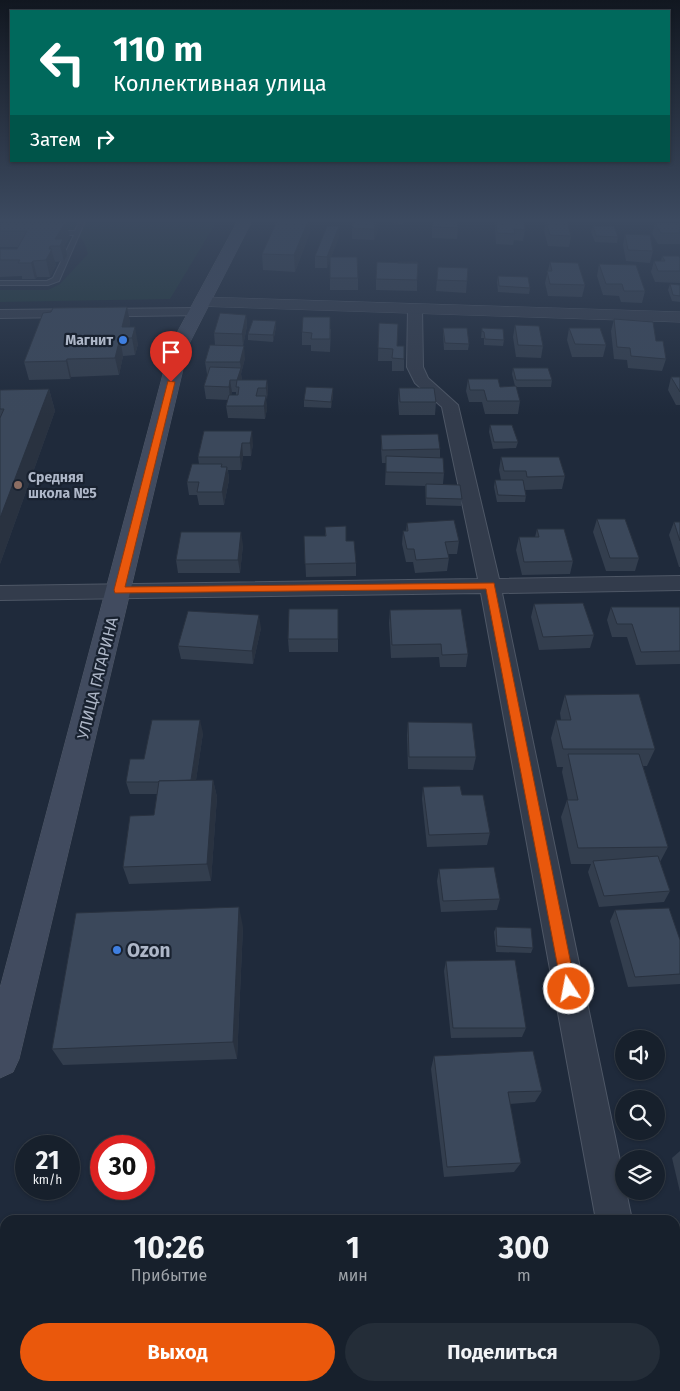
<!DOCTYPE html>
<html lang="ru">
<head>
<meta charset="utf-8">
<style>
	body { margin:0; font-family:"Fira Sans",sans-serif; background:#242d38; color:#f1f3f6; height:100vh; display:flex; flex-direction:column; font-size:19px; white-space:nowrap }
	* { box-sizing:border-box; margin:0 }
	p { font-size:16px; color:#9ea3a9 }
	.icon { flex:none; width:28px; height:28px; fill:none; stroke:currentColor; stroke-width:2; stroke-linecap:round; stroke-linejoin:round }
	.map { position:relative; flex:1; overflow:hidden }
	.sheet { position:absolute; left:0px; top:1215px; width:680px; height:176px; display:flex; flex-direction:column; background:#17202c; border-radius:15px 15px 0 0; box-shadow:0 1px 4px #0004,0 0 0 1px #363e48 }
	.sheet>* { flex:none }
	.top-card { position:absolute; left:10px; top:10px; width:660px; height:152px; border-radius:0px; box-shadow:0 1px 4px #0004,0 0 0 1px #363e48; background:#00695c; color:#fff; overflow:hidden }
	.controls { position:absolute; left:615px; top:1030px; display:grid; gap:10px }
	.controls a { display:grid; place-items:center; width:50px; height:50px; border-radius:50%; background:#17202c; box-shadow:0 1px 4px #0004,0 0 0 1px #363e48; font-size:25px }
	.speed { position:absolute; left:15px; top:1135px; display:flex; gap:10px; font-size:25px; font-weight:700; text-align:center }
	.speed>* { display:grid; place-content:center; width:65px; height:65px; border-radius:50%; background:#17202c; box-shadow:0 1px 4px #0004,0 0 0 1px #363e48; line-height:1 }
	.speed small { font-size:12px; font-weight:400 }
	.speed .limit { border:8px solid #d22; background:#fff; color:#111 }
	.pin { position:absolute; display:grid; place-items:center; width:42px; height:42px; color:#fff; margin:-51px -21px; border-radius:50% 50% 50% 0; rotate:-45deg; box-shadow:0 0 5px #0007 }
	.pin .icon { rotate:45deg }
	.me { position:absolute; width:55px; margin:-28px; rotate:349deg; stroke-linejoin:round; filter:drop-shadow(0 0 4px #0008) }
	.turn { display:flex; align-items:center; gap:18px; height:105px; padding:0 20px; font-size:22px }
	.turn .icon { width:65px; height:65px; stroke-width:2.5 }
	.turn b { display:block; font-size:35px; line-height:42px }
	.then { display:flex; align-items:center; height:48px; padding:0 20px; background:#0003; gap:10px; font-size:19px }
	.eta { display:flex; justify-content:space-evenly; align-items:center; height:85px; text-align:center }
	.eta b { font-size:30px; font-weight:700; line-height:35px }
	.action { display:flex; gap:10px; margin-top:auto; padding:10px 20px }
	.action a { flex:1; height:58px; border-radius:30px; background:#ea580c; color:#fff; font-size:20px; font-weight:700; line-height:58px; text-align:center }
	.action a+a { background:#242d38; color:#f1f3f6 }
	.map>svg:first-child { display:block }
</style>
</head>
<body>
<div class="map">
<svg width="680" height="1391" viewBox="0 0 680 1391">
	<rect width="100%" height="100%" fill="#1f2a3b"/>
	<path fill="#21383c" d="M29,221H217L170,299L0,302V290H48L60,284L88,254C86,248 85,240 79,237C68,231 43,228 29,221Z"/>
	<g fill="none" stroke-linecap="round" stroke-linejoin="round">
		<g stroke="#4e5766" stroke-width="2">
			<polygon id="service" points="79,221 85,221 59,281 48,285 0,285 0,281 47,281 53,278 74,235 52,235 49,233 52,231 75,231"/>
		</g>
		<g stroke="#4e5766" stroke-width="2">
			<g id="minor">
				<polygon points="415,305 422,309 423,367 428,378 458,405 499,579 680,576 680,590 502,593 624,1180 624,1191 626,1191 632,1220 596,1220 481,593 0,600 0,586 478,579 442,407 415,383 407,367 408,309"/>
				<polygon points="197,308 202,309 204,312 202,315 0,318 0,310"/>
				<polygon points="627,1386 667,1386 668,1391 628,1391"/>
			</g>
		</g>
		<g stroke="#4e5766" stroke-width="1">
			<polygon id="tertiary" points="202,297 680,312 680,322 196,306 194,302 196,298"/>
		</g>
		<g stroke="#4e5766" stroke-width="1">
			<polygon id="secondary" points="238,221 252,221 189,344 19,1059 13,1072 0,1078 0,988 171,344"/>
		</g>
		<use href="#service" fill="#333c4c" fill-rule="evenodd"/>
		<use href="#minor" fill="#333c4c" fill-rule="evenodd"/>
		<use href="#tertiary" fill="#333c4c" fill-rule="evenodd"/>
		<use href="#secondary" fill="#414b5f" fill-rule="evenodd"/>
	</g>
	<g fill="#333e4e" fill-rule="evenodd">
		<polygon points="277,221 310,221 310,232 295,272 263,270 262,254"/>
		<polygon points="352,221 378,221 377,234 374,240 352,239"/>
		<polygon points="392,221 404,221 403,224 392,223"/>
		<polygon points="432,221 457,221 458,228 457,239 432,238"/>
		<polygon points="496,221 524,221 525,230 523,241 514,240 513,245 496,244 495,229"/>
		<polygon points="546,221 567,221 571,236 569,247 548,246 544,231"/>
		<polygon points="0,222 70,237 65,245 67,255 64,261 55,262 56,265 50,277 37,277 35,279 22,279 22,276 0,277 0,249 17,249 19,247 0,247"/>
		<polygon points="655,223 680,223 680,244 658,244 652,234"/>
		<polygon points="339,226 339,237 331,257 358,278 358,290 330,290 330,260 327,268 315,268 315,256"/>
		<polygon points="593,226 618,237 617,243 595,242 591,232"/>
		<polygon points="625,234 653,251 650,263 626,261 623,245"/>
		<polygon points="662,256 680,258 680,283 655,282 651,272 654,261 661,261"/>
		<polygon points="550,262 585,285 582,297 548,296 545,283"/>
		<polygon points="599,264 645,291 642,303 621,302 619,296 603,295 597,276"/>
		<polygon points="438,267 467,281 466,293 436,291"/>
		<polygon points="498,276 530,288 529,294 498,292 497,282"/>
		<polygon points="376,279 417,280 417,291 376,290"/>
		<polygon points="670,284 680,285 680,302 672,301 668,290"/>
		<polygon points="127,307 130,323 129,327 138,344 135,355 123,356 119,375 71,377 70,379 29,380 24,362 51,312"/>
		<polygon points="246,315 247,326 243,346 215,345 214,333"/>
		<polygon points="614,319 666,359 662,371 628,368 627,360 614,359 611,331"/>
		<polygon points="379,323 397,346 404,359 404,371 392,371 392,361 378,361"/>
		<polygon points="515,325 543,346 541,358 516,357 513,337"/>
		<polygon points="276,327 273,342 248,340 248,334"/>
		<polygon points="443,328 469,344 468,350 444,350 443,334"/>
		<polygon points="482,328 504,340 503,346 484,345 484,338 481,338"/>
		<polygon points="569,328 606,345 603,357 572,357 567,340"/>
		<polygon points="331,329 330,352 311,351 311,345 302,345 302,332"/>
		<path d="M245,358L241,374L242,380H267L268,393L266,400L267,409L265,419L228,418L226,406L228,400L206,399L204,386L208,374H207L205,362ZM232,392H236V395H231Z"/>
		<polygon points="513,368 552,380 551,387 516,387 520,401 518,414 485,414 482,402 469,402 466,391 468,379 500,387 515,386 512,374"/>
		<polygon points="671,377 680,377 680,405 676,405 668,390"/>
		<polygon points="333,388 333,395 331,408 304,407 304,400"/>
		<polygon points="399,388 436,402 435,415 399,415 398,401"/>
		<polygon points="49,389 55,411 0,564 0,390"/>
		<polygon points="490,425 518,442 516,448 493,449 489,432"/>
		<polygon points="204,431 253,444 251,456 243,456 241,470 228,470 229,480 224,505 199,505 197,495 189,495 187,482 199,464 198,457"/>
		<polygon points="381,435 440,449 440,458 444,473 443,484 462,499 461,506 426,505 425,486 385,485 386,463 382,463 381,448"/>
		<polygon points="501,457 565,476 562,489 525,490 526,496 525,502 497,502 494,487 495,480 501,480 499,470"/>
		<polygon points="597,519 639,558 635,571 606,571 593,532"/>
		<polygon points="674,522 680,522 680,567 679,567 669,535"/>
		<polygon points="407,523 459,541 457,554 448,554 449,558 447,571 415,573 413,562 406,562 402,544 403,531 406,531"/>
		<polygon points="325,527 346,541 356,563 356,576 306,577 304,536 325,536"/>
		<polygon points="537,529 573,561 570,574 522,575 516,550 519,537 535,537"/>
		<polygon points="243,545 240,573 178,573 176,560"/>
		<polygon points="534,604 594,635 590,648 539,650 531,617"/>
		<polygon points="611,607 680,607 680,664 636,665 627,637 612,637 607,620"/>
		<polygon points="338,609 338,652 289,652 288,639"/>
		<polygon points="390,610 468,654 466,667 440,667 439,657 391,658 389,623"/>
		<polygon points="261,628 253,664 181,659 178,646"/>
		<polygon points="565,695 655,749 647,766 643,766 668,847 660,862 670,891 664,902 599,907 588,872 591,864 571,864 561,817 567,800 568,800 562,772 563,767 557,767 551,738 556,720 561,720 560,713"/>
		<polygon points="408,722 476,757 473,770 408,769 407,735"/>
		<polygon points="203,733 196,780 213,780 217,797 211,881 129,884 123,867 154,815 157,794 130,794 126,782 144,759"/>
		<polygon points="423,787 462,795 490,833 487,845 427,847 422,799"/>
		<polygon points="439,869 500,899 497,910 441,912 437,881"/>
		<polygon points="615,910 680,940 680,984 628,987 610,921"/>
		<polygon points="243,927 237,1059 63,1065 52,1049"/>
		<polygon points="496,927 533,948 531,953 496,952 494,932"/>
		<polygon points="446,961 526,1028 522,1037 451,1038 444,971"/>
		<polygon points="434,1056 542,1091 535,1102 510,1104 521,1163 514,1172 444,1177 431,1069"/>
		<polygon points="680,1151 680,1192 672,1158"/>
		<rect x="675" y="1297" width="5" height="63"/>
	</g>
	<g fill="#293240">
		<polygon points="308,221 310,221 310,232 295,272 294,255"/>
		<polygon points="375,221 378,221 377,234 374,240 374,223"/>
		<polygon points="66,222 70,237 65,245 67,255 64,261 60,246 55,239"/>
		<polygon points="339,226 339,237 327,268 327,257"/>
		<polygon points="50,246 56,265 50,277 46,260 49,249"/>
		<polygon points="33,261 37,277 35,279 31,263"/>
		<polygon points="127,307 130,323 127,338 122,327"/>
		<polygon points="246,315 247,326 243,346 242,334"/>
		<polygon points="276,321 276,327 273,342 273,335"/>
		<polygon points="135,327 138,344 135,355 132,338"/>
		<polygon points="120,338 123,356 119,375 115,358"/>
		<polygon points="244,346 245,358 241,374 242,380 237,380 241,368 240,362"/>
		<polygon points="67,359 71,377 70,379 66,361"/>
		<polygon points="230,380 232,392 230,400 229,387"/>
		<polygon points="267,380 268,393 267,400 266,388"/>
		<polygon points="333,388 333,395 331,408 331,402"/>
		<polygon points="49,389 55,411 0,564 0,518"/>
		<polygon points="266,396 267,409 265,419 264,406"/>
		<polygon points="252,431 253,444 251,456 250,443"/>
		<polygon points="242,443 243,456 241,470 240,457"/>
		<polygon points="227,467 229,480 224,505 222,492"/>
		<polygon points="241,532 243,545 240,573 238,560"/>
		<polygon points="259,615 261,628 253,664 252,651"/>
		<polygon points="200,720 203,733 194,794 191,782"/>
		<polygon points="213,780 217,797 211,881 207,864"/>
		<polygon points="239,907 243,927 237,1059 233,1042"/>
	</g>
	<g fill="#3b485b" stroke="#293240">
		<polygon points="277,221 308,221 294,255 262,254"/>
		<polygon points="355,221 375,221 374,223 377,223 374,229 352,228"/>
		<polygon points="432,221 457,221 458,228 433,227"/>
		<polygon points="496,221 524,221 525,230 514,229 515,234 497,233"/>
		<polygon points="546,221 567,221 571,236 550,235"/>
		<polygon points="0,222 66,222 55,239 63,239 60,246 50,246 49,249 52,249 46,260 33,261 31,263 18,263 20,260 0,260 0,249 17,249 27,231 0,231"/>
		<polygon points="655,223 680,223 680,233 661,233"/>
		<polygon points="327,226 339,226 327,257 315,256"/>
		<polygon points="593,226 614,226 618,237 596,236"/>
		<polygon points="625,234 650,235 653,251 628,250"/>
		<polygon points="662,256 679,256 680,258 680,271 658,271 654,261 665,261"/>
		<polygon points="330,257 357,257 358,278 330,278"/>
		<polygon points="377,262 418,263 417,280 376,279"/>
		<rect x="398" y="262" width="19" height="1"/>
		<polygon points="550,262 578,263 585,285 550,284 547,271 552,271"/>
		<polygon points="599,264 636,265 645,291 624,291 622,284 606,284"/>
		<polygon points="438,267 468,268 467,281 437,280"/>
		<polygon points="498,276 528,277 530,288 499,286"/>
		<polygon points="670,284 680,285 680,296 673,295"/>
		<polygon points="127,307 122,327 135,327 132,338 120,338 115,358 67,359 66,361 24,362 43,313 51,312 53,308"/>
		<polygon points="220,313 246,315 242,334 214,333"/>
		<polygon points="303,317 330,317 330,339 311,339 312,333 302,332"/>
		<polygon points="614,319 653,322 656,341 663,341 666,359 631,356 630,348 617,347"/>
		<polygon points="253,320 276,321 273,335 248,334"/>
		<polygon points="379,323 398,324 397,346 404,346 404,359 392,358 393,349 378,348"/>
		<polygon points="515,325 539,326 543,346 518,345"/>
		<polygon points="443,328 467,328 469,344 445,343"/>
		<polygon points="482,328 503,329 504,340 485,339 484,332 482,331"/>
		<polygon points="569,328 600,328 606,345 575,344"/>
		<polygon points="210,345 244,346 240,362 205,362"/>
		<polygon points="210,367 241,368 237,380 230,380 229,387 204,386"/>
		<polygon points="513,368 548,368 552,380 516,380"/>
		<polygon points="671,377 680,377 680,392"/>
		<polygon points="468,379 498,379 500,387 516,386 520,401 487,401 484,390 470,390"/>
		<polygon points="237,380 267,380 266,388 258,388 256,396 266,396 264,406 226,406 229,395 238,395 239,387 236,387"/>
		<polygon points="306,387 333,388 331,402 304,400"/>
		<polygon points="399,388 434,388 436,402 400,402"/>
		<polygon points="49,389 0,518 0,418 4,409 0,409 0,390"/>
		<polygon points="490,425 512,425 518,442 494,442"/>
		<polygon points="204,431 252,431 250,443 242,443 240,457 198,457"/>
		<polygon points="438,434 440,449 382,450 381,435"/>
		<polygon points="386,456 443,458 444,473 386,472"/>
		<polygon points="501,457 559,457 565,476 527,477 526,471 504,471"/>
		<polygon points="192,464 222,464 221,467 227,467 222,492 197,492 199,482 187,482"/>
		<polygon points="495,480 523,480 526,496 498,495"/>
		<polygon points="426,484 460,485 462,499 426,498"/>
		<polygon points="597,519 625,519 639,558 610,558"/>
		<polygon points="454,520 459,541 445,542 449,558 416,560 414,549 407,549 403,531 408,531 407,523"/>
		<polygon points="674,522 680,522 680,541"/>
		<polygon points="346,526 346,541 354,541 356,563 305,564 304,536 326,536 325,527"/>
		<polygon points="537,529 564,529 573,561 524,562 519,537 539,537"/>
		<polygon points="181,532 241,532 238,560 176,560"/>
		<polygon points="583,603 594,635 543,637 534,604"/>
		<polygon points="611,607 680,607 680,651 641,652 632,624 617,624"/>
		<polygon points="289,609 338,609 338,639 288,639"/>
		<polygon points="461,609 468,654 442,655 441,644 392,645 390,610"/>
		<polygon points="188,611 259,615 252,651 178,646"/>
		<polygon points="639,694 655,749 563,749 556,720 571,720 565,695"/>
		<polygon points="152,720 200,720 191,780 159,781 158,782 126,782 130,759 144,759"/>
		<polygon points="408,722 472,723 476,757 409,757"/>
		<polygon points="568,754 639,754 668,847 578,848 567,800 578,800"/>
		<polygon points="213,780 207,864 123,867 130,816 154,815 159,781"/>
		<polygon points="460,786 462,795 483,795 490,833 429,835 423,787"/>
		<polygon points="658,856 670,891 604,896 593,861"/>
		<polygon points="494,867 500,899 443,901 439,869"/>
		<polygon points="239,907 233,1042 52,1049 76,913"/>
		<polygon points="669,908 680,940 680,974 635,977 615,910"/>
		<polygon points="496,927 531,928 533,948 497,946"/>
		<polygon points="515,960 526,1028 453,1028 446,961"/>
		<polygon points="533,1051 542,1091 508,1092 521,1163 447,1167 434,1056"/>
		<rect x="675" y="1297" width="5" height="61"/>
	</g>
	<linearGradient id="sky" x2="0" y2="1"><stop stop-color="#111720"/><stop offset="0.53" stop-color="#3c4a60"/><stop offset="1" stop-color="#3c4a60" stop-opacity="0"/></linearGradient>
	<rect width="680" height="416" fill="url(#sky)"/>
	<polygon fill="#ea580c" stroke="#983908" points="168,381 175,382 125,587 494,583 576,989 574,994 569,997 564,994 562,989 486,589 115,593 114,590"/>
	<g fill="#3f7fe0" stroke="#192230" stroke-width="2">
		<circle cx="123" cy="340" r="5"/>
		<circle cx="117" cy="950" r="5"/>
	</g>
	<circle fill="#8d6e63" stroke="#192230" stroke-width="2" cx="18" cy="485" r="5"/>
	<g text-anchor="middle" stroke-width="4.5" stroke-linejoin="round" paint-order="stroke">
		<g font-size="14" font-weight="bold" fill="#aeb7c8" stroke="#192230" text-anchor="end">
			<text x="113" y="345">Магнит</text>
			<text x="28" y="482" text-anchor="start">Средняя<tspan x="28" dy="16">школа №5</tspan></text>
		</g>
		<g font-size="16" fill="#aeb7c8" stroke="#192230">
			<text transform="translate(97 678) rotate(-76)" y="6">УЛИЦА ГАГАРИНА</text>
		</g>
		<g font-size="19" font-weight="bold" fill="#aeb7c8" stroke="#192230" text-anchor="start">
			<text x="127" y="957">Ozon</text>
		</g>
	</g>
</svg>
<div class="controls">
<a><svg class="icon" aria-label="sound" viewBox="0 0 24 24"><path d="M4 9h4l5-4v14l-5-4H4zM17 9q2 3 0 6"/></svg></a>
<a><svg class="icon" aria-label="search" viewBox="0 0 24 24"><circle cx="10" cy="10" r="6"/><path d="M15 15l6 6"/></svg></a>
<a><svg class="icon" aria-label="layers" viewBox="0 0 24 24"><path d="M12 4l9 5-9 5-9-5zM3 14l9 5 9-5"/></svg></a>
</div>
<div class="speed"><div>21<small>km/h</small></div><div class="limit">30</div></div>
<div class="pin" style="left:171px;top:382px;background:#d93025"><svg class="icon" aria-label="arrive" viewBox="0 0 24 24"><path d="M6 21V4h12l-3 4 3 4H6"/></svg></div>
<svg class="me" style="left:569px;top:989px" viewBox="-20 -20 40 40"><circle r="17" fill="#ea580c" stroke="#fff" stroke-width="3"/><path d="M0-11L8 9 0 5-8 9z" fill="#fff"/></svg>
<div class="top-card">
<div class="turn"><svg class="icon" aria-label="left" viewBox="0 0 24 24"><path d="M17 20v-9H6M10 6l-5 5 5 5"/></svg><div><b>110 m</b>Коллективная улица</div></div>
<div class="then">Затем<svg class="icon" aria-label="right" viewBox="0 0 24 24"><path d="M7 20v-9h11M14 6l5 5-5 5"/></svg></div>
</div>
<section class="sheet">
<div class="eta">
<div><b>10:26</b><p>Прибытие</p></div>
<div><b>1</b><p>мин</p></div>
<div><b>300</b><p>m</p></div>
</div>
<div class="action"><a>Выход</a><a>Поделиться</a></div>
</section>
</div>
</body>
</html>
